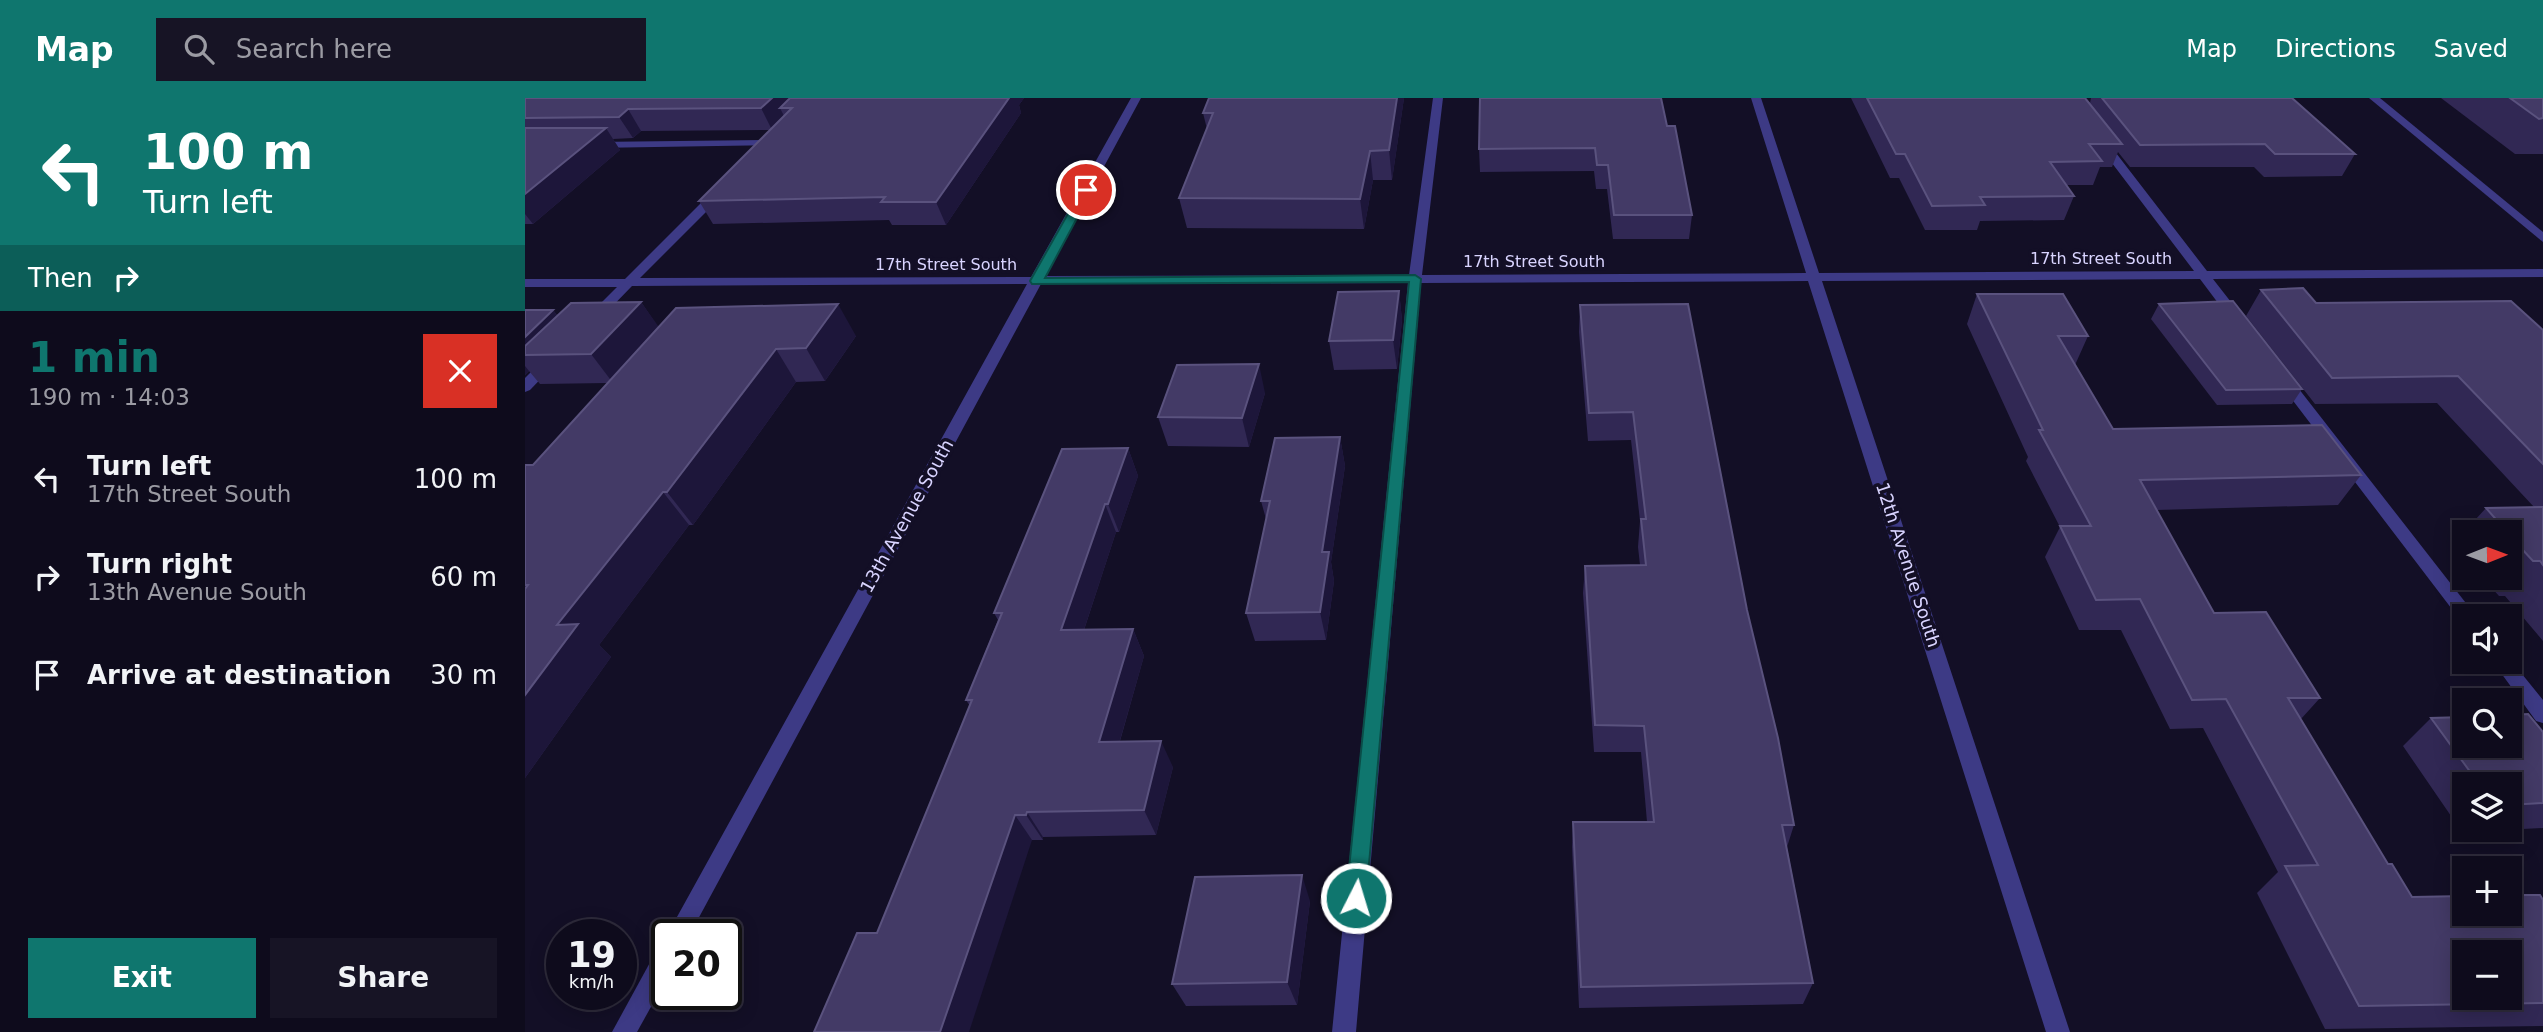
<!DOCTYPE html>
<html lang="en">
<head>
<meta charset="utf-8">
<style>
	body { margin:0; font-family:"DejaVu Sans",sans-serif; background:#171425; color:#f1f3f6; height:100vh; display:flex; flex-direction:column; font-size:26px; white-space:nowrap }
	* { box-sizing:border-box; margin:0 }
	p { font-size:23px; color:#9b9ba3 }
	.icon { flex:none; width:38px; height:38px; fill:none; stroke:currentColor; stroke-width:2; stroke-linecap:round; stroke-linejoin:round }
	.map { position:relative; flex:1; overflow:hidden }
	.sheet { display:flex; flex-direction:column; background:#0e0b1c; width:525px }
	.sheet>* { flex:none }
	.banner { background:#0f766e; color:#fff; overflow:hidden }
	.needle { width:46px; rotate:89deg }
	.buttons { position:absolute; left:1927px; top:422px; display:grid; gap:14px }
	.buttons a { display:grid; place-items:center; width:70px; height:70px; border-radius:0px; background:#0e0b1c; box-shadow:0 4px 18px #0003,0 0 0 2px #2e2b3b; font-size:35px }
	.speed { position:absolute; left:21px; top:821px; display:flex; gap:14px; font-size:35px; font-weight:700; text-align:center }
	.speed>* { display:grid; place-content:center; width:91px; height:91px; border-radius:50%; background:#0e0b1c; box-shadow:0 4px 18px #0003,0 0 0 2px #2e2b3b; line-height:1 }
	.speed small { font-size:18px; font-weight:400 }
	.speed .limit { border:4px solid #111; border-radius:10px; background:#fff; color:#111 }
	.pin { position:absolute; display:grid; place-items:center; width:60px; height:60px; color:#fff; margin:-30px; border:4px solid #fff; border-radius:50%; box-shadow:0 2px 7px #0007 }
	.me { position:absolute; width:77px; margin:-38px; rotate:5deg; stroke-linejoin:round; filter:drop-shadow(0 0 5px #0008) }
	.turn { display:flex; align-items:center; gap:24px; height:147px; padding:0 28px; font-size:32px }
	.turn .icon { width:91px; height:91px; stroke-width:2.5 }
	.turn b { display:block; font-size:49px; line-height:60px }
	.then { display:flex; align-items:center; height:66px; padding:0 28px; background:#0003; gap:14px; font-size:26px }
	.round { display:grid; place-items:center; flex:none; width:74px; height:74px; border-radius:0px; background:#171425 }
	.summary { display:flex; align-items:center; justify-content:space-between; height:119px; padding:0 28px }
	h1 { font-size:42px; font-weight:700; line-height:52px; color:#0f766e }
	.action { display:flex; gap:14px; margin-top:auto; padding:14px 28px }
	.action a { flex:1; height:80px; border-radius:0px; background:#0f766e; color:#fff; font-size:28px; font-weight:700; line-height:80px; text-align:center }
	.action a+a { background:#171425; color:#f1f3f6 }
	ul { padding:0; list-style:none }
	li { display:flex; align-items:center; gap:21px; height:98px; padding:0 28px }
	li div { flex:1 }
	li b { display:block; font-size:26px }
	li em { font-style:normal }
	header { display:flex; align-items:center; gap:42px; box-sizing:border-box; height:98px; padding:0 35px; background:#0f766e; color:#fff }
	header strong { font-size:33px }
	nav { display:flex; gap:38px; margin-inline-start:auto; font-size:24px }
	.search { width:490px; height:63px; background:#171425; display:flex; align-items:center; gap:18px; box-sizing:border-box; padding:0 24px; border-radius:0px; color:#9b9ba3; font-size:26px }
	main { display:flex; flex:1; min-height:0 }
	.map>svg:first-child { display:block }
</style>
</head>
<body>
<header>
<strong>Map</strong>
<div class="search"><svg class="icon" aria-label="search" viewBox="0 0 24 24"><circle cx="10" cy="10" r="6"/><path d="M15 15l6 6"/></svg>Search here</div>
<nav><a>Map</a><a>Directions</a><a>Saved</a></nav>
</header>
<main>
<section class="sheet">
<div class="banner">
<div class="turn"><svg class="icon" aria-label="left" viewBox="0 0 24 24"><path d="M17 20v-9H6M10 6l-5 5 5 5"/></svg><div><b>100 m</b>Turn left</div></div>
<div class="then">Then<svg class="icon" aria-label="right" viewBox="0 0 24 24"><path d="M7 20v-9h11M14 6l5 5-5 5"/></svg></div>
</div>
<div class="summary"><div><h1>1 min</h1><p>190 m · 14:03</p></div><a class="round" style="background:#d93025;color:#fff"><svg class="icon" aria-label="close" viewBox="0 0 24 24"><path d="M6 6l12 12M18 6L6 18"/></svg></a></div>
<ul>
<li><svg class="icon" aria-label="left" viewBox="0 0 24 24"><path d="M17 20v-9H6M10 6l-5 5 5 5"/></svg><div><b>Turn left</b><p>17th Street South</p></div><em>100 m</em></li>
<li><svg class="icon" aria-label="right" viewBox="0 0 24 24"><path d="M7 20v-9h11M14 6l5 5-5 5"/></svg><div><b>Turn right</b><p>13th Avenue South</p></div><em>60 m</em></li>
<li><svg class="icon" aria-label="arrive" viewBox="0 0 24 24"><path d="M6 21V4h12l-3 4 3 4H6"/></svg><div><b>Arrive at destination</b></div><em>30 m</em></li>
</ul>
<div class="action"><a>Exit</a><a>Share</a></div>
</section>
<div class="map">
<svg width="2018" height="934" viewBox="0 0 2018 934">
	<rect width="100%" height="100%" fill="#130f26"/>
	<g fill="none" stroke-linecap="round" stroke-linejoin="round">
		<g fill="#3d3a85" fill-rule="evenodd">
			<polygon points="606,0 616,0 520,178 884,177 908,0 918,0 897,177 1281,175 1226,0 1236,0 1294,175 1669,173 1571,44 1577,41 1581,42 1682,173 2018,171 2018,179 1688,181 1720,222 1713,226 1708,225 1675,181 1297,183 1545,934 1521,934 1283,183 896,185 831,934 807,934 883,185 516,186 165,836 142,837 502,186 107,188 73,223 68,224 61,220 92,189 0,189 0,181 100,181 190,91 198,91 198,97 115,180 506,179"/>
			<polygon points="1844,0 1855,0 2018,134 2018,144"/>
			<polygon points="243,42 249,45 247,47 68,50 62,47 68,44"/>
			<polygon points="26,258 31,259 33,262 31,265 5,292 0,294 0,280 21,259"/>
			<polygon points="1758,275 1763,277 1951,518 1939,518 1939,524 1936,523 1753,283 1751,280"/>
			<polygon points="1984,560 2018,602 2018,625 2011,623 1968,564 1984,564"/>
			<polygon points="142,845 142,880 112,934 87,934 134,848"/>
		</g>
	</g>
	<g fill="#312854" fill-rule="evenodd">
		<polygon points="0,0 499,0 494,7 496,15 421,127 367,127 364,122 188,126 174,103 245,32 116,33 108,40 88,41 95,52 8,126 0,126"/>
		<polygon points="879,0 867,82 848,82 839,131 662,130 654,100 682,31 678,15"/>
		<polygon points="1326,0 1560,0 1565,5 1566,0 1767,0 1830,56 1817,78 1739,79 1729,69 1605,69 1593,54 1587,69 1575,69 1568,87 1541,87 1549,98 1539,122 1455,123 1452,132 1400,132 1374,80 1365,80"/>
		<polygon points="1916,0 2018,0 2018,56 1990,56"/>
		<polygon points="1142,28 1167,117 1164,141 1088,141 1082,91 1071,91 1069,73 955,74 954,51"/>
		<polygon points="1736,192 1791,205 2018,232 2018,543 1980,498 1974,498 1958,480 1984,480 1984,434 1939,434 1961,410 2009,409 1912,305 1790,306 1721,218"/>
		<polygon points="874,193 877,222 872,271 809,272 804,243"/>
		<polygon points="1452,196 1563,238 1550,267 1588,331 1836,377 1813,407 1631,412 1689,515 1795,600 1776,621 1863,766 1887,799 2018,802 2018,928 1800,931 1732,795 1753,774 1678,630 1645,631 1596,532 1554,532 1520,459 1535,429 1501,363 1503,359 1442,226"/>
		<polygon points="116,204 133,229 331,238 300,283 271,284 168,427 164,427 74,547 86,559 0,680 0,367 8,367 82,285 15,286 4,273 0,277 0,212 28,212 32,217"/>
		<polygon points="1634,206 1777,291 1767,306 1692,307 1626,221"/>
		<polygon points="1055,207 1222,512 1269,727 1262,749 1288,885 1278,906 1054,910 1047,749 1048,724 1122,724 1116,654 1069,654 1058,495 1060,468 1115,467 1113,449 1115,423 1106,342 1063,343 1054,234"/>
		<polygon points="740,295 724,349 643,348 633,319"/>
		<polygon points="815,339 820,368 806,464 809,483 801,542 730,543 721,515 741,421 736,403"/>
		<polygon points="603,350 613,378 594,434 591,434 559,532 608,531 619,558 595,643 648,669 631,737 518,739 518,742 507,742 352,835 445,608 441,602 473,522 469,515"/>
		<polygon points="1939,434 1939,456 1930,445"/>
		<path d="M1906,620L2018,634V730L1937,734L1878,648ZM1939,686H1984V732H1939Z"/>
		<polygon points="785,803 772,907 661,908 647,886"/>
	</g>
	<g fill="#1d163a">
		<polygon points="247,0 279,0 267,10 255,10 260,20 247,32 236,10"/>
		<polygon points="483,0 499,0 494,7 496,15 421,127 411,104"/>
		<polygon points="872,0 879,0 867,82 864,52"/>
		<polygon points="103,11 116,33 108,40 94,19"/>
		<polygon points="81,30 95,52 8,126 0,116 0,96"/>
		<polygon points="845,53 848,82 839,131 835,101"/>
		<polygon points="874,193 877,222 872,271 868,242"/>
		<polygon points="116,204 136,232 88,285 66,256"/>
		<polygon points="313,206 331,238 300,283 281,250"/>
		<polygon points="28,212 45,233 0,257 0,239"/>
		<polygon points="251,251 271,284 168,427 142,394"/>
		<polygon points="734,266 740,295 724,349 717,320"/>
		<polygon points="0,268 4,273 0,277"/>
		<polygon points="815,339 820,368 806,464 809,483 801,542 795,514 797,454"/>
		<polygon points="603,350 613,378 594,434 583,406"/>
		<polygon points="138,394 164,427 74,547 86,559 0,680 0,597 32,527"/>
		<polygon points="580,406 591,434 550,559 536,532"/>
		<polygon points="608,531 619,558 587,670 574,644"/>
		<polygon points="636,643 648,669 631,737 619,712"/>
		<polygon points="502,714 518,739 518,742 501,717"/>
		<polygon points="490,717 507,742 444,934 415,934"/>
		<polygon points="777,777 785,803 772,907 762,884"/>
	</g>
	<g fill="#433a66" stroke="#5a527e" stroke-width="2" fill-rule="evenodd">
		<polygon points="0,0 247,0 236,10 103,11 94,19 0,20"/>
		<polygon points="265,0 484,0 411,104 356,104 360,99 174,103 267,10 255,10"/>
		<polygon points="684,0 872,0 864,52 845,53 835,101 654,100 688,15 678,15"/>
		<polygon points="955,0 1136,0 1142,28 1150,28 1167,117 1089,117 1083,67 1072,67 1070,50 954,51"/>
		<polygon points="1342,0 1560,0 1597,46 1564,46 1577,63 1525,64 1549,98 1455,99 1460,107 1407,108 1380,56 1371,56"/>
		<polygon points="1577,0 1767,0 1830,56 1750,56 1740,46 1615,47"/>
		<polygon points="1985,0 2018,0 2018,20 2014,21"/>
		<polygon points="0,30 81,30 0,96"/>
		<polygon points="1778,190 1791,205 1986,203 2018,232 2018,366 1933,278 1807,280 1736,192"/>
		<polygon points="874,193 868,242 804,243 813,194"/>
		<path d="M1452,196H1538L1563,238H1533L1588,331L1797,327L1836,377L1615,382L1689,515L1741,514L1795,600H1763L1863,766H1867L1887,799L1939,798V816H1984V797H2015L2018,802V905L1834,908L1760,768L1793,767L1701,601L1667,602L1615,501L1571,502L1535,428H1566L1514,332H1518ZM1939,854H1984V900H1939Z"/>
		<polygon points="1708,203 1777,291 1701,292 1634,206"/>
		<polygon points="116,204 66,256 0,257 0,248 46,205"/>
		<polygon points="313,206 281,250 251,251 142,394 138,394 32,527 53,526 0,597 0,491 3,487 0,487 0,367 8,367 151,210"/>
		<polygon points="1163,206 1222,512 1253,640 1269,727 1257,727 1288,885 1056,889 1048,724 1129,724 1119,628 1070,627 1060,468 1121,467 1116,421 1121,421 1108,314 1064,315 1055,207"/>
		<polygon points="0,212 28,212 0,239"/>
		<polygon points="734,266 717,320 633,319 652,267"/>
		<polygon points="815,339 797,454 804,454 795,514 721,515 745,403 736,403 750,340"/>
		<polygon points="603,350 583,406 580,406 536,532 608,531 574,644 636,643 619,712 502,714 501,717 490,717 415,934 289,934 332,835 352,835 447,602 441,602 477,515 469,515 537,351"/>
		<polygon points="2018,409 2018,467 2015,463 2008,463 1984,437 1984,434 1982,434 1961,410"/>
		<polygon points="2003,616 2018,634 2018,705 1984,707 1984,686 1954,686 1906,620 1939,619 1939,648 1984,648 1984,617"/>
		<polygon points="777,777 762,884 647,886 670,779"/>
	</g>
	<polygon fill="#0f766e" stroke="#0a4d48" stroke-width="2" points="558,89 567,92 520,180 890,177 896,181 841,800 838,806 831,809 824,806 821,800 884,184 507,186 505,183"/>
	<g text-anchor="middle" stroke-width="7" stroke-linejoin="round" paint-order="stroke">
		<g font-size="16" fill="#d9d4ff" stroke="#130f26">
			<text x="1576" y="166">17th Street South</text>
			<text x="1009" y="169">17th Street South</text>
			<text x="421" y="172">17th Street South</text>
		</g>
		<g font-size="18" fill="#d9d4ff" stroke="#130f26">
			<text transform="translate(382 418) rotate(-61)" y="6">13th Avenue South</text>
			<text transform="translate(1383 467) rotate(72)" y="6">12th Avenue South</text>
		</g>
	</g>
</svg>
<div class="buttons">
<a><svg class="needle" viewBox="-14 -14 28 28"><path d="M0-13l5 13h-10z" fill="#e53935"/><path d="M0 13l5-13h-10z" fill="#9b9ba3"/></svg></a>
<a><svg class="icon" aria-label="sound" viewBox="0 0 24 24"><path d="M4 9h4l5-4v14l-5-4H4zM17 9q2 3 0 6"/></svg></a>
<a><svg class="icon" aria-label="search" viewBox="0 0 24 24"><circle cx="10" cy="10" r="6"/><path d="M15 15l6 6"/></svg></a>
<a><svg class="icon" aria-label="layers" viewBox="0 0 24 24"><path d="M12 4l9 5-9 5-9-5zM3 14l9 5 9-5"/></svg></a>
<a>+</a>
<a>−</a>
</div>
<div class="speed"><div>19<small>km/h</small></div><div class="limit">20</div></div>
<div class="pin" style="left:561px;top:92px;background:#d93025"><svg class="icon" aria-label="arrive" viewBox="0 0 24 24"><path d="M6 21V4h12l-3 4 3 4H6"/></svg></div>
<svg class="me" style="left:831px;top:800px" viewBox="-20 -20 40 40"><circle r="17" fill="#0f766e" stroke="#fff" stroke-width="3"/><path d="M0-11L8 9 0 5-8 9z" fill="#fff"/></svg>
</div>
</main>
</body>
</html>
